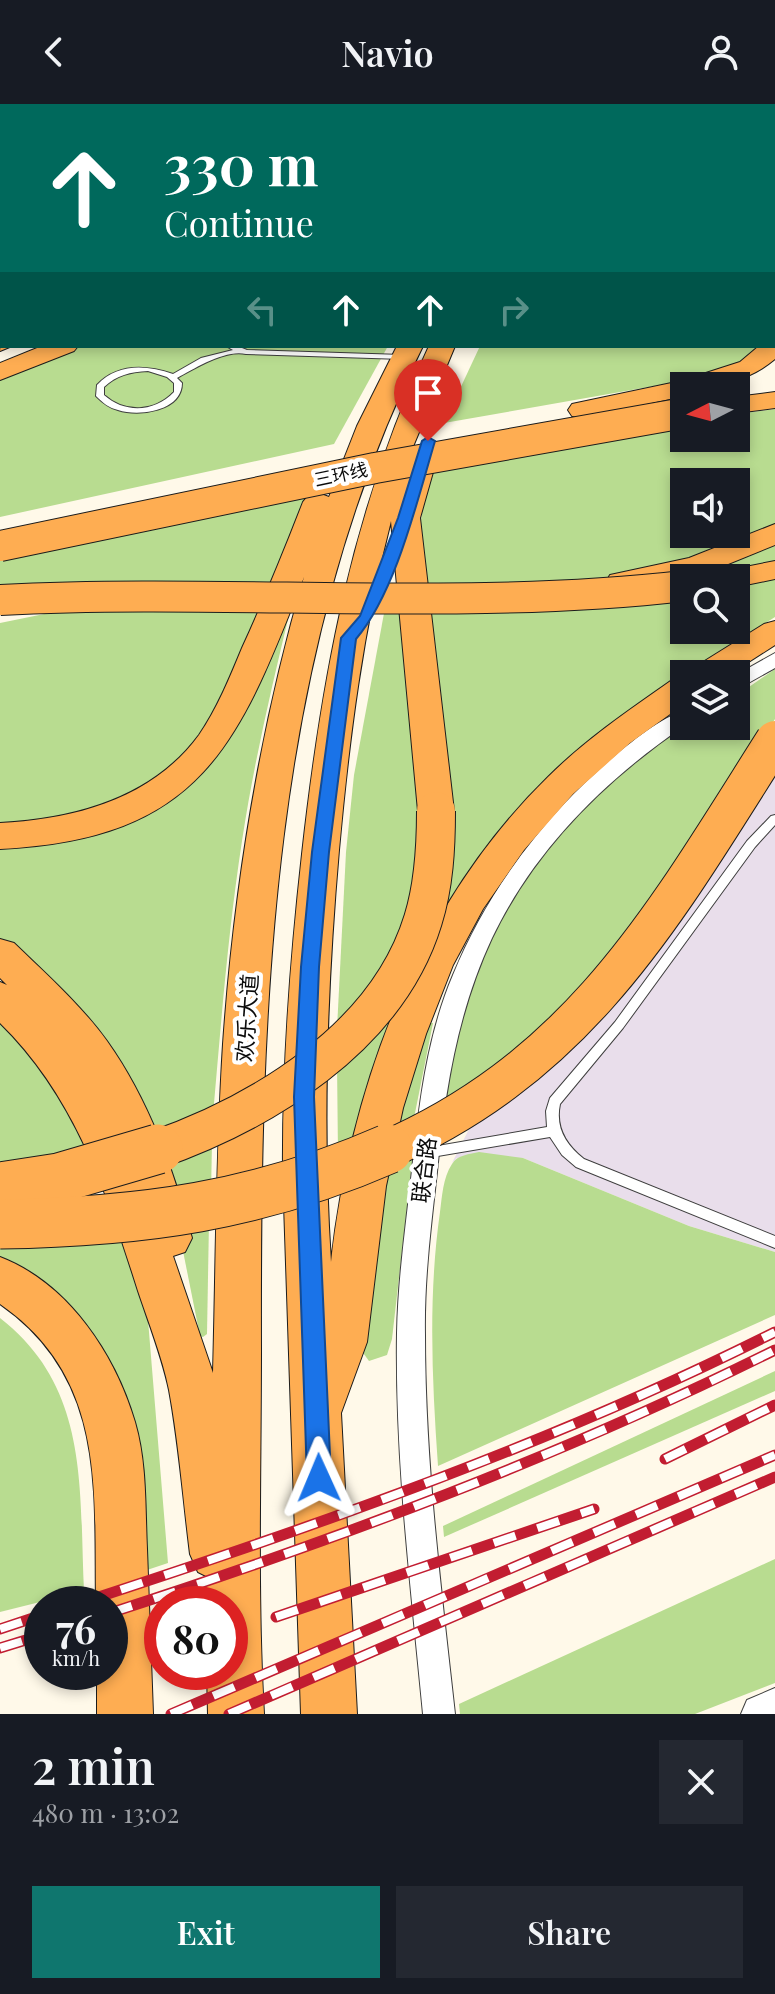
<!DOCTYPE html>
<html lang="en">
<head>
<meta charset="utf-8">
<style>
	body { margin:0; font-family:"Playfair Display","Noto Sans SC",serif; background:#242831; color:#f1f3f6; height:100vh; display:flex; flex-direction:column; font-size:30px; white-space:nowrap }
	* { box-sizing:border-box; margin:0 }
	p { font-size:26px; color:#9ea1a6 }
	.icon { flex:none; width:44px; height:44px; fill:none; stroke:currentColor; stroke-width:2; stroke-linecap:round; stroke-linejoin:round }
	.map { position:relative; height:1610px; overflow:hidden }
	.side { display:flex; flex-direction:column; background:#171b24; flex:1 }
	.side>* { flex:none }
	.top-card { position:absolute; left:0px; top:0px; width:776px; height:244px; box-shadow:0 4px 12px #0003; background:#00695c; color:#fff; overflow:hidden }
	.needle { width:52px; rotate:264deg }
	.controls { position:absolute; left:670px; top:268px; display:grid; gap:16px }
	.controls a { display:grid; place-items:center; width:80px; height:80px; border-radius:0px; background:#171b24; box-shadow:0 4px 12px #0003; font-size:40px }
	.speed { position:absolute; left:24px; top:1482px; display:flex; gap:16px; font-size:40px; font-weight:700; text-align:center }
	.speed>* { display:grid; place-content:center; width:104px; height:104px; border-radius:50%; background:#171b24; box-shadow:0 4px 12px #0003; line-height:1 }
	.speed small { font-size:20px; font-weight:400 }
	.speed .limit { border:12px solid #d22; background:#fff; color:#111 }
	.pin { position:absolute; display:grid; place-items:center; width:68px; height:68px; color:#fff; margin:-82px -34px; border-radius:50% 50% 50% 0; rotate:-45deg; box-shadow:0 0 8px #0007 }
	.pin .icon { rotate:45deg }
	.me { position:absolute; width:88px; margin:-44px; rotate:359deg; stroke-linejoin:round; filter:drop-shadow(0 0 6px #0008) }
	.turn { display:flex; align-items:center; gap:28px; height:168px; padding:0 32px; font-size:36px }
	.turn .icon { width:104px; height:104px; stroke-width:2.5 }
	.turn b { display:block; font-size:56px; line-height:68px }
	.lanes { display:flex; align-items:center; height:76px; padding:0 32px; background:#0003; justify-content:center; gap:40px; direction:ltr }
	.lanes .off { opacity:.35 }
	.round { display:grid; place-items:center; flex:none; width:84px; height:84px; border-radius:0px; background:#242831 }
	.headline { display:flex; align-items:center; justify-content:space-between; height:136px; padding:0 32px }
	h1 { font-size:48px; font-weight:600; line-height:60px }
	.primary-button { display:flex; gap:16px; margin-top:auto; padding:16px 32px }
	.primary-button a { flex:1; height:92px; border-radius:0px; background:#0f766e; color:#fff; font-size:32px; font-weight:600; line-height:92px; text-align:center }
	.primary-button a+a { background:#242831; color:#f1f3f6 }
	header { display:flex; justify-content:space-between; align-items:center; height:104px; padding:0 32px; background:#171b24; font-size:36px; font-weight:600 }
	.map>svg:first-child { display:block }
</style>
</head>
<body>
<header><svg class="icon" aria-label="back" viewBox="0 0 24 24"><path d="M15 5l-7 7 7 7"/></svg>Navio<svg class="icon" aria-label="person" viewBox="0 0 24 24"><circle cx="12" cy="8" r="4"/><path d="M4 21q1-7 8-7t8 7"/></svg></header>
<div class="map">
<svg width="775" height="1610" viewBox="0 0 775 1610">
	<rect width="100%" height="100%" fill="#fff9e9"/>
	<polygon fill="#e9deeb" points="775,667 775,1148 689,1122 523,1054 457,1054 452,1059 469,1025"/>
	<g fill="#b8dc90" fill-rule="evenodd">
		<polygon points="81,242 388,242 334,340 0,413 0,276"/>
		<polygon points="480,242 765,242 746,257 694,275 444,319"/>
		<path d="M775,305V421C751,432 726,447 701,454C610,481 513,480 419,484V430L428,363L684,318V334H736V310ZM684,378H736V430H684Z"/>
		<polygon points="307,388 306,398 272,485 0,490 0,453"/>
		<polygon points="775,438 775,460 716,472 684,474"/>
		<polygon points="775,474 775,513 684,570 546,679 355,1046 338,1052 337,958 417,854 420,503 684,489 684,526 736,526 736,482"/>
		<polygon points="264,503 222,603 167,672 98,710 0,724 0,519 54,508"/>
		<path d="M291,503C272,581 254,658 242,737C228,828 221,920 213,1011L151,1037L0,839V740L159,699Z"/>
		<polygon points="402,503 420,658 419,765 393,850 337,925 346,748 354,671 385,504"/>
		<path d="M775,565V615L695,737L583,891L444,1003C450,969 455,935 465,902C492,809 553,725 628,664C645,651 666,628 687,622C701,618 722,622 736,622V592Z"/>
		<polygon points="0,917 37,956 96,1053 0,1070"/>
		<polygon points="423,918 433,919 413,1019 386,1033"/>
		<polygon points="212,1038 211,1090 171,1096 160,1060"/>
		<path d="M479,1048L523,1054L689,1122L775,1148V1211L438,1362C432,1277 428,1192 440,1108C442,1093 443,1073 452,1060C457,1051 470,1050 479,1048Z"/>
		<polygon points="413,1050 392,1235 387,1251 369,1257 361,1246 381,1064"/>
		<polygon points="209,1117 207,1230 203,1233 200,1232 178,1122"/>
		<polygon points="124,1129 148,1216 168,1459 141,1468 139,1394 0,1157 0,1131"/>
		<path d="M0,1214C90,1284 79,1384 84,1487L0,1508Z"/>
		<polygon points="775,1267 775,1287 444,1433 443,1422"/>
		<polygon points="775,1455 775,1579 695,1610 460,1610 459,1600"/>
	</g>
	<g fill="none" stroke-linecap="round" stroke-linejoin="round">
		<g stroke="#3e3e3e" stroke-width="2">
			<g id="service">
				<polygon points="424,0 431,0 429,2 422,2"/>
				<rect x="0" y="138" width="2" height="5"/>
				<rect x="0" y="190" width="2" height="4"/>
				<path d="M226,242H237L247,246L403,251L407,253L403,255L246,250C226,245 195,264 177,274L182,279C182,307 139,313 118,306C109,304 103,299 96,292L97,281C118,259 146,261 173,270L201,254L233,246ZM148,267L167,273L174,279V288C155,308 125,310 104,291V283C117,271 130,268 148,267Z"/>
				<path d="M775,711V721L755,743L623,924L560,1000C555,1024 566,1041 584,1055L775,1132V1144L576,1063L562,1051L550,1033L426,1054L422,1053L420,1049L422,1045L426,1044L547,1023L546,1007L550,994L615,918L747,737L771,712Z"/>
			</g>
		</g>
		<g stroke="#3e3e3e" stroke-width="2">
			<g id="minor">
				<polygon points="694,0 706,0 707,2 695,2"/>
				<rect x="774" y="83" width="1" height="8"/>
				<polygon points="775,549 775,564 736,586 736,571"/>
				<path d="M684,607V622C605,676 534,746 492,834C457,909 445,987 437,1068C431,1122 424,1176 425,1231C425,1358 441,1484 455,1610H423C411,1484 395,1356 397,1229C398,1174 406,1120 412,1066C419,1000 427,932 453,871C479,807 518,749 565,699C590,673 650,616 684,607Z"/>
			</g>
		</g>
		<g stroke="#3e3e3e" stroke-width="2">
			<polygon id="tertiary" points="775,1584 775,1610 741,1610 747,1596"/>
		</g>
		<g stroke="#1c1c1c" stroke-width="2">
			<g id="trunk">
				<rect x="670" y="0" width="20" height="2"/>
				<rect x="774" y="96" width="1" height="15"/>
				<rect x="774" y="140" width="1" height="15"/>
				<rect x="774" y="189" width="1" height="15"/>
				<polygon points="2,230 2,242 12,242 0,247"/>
				<path d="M775,233V255C748,278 719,282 684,282V292L582,314L572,312L568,306L572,300L681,277L740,258L759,242H774Z"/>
				<polygon points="42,242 78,242 74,247 0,276 0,259"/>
				<path d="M397,242H423C268,552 260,908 261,1247C261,1368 257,1489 264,1610H208L207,1568H230V1500H206V1472L198,1468L190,1450C183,1395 179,1340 169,1286C162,1252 149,1220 138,1187C107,1089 75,992 0,919V878L7,881L0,874V835L14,839C46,870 81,901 107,937C149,996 173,1065 192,1134L185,1148L173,1152L213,1269C216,1159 216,1049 223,940C234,783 260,624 304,473C238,641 202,735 0,745V719C75,715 152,695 199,631C217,605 230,573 242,544C264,496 284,447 303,398L308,392L318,389L329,393L357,322Z"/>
				<path d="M429,242H455L412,345L425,339L435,341L439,347L420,414L454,707L449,716L436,720L423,716L418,707L391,417C363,526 349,635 339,746C327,884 322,1021 331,1158C351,981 418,800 548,673C585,636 629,606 672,576L684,573V600L630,639L573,690L524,746L483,805L453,861L426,930L403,1004L386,1082L367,1238L341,1309L357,1610H301L283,1070C282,963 290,857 302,750C322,571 352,406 429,242Z"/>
				<polygon points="775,288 775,304 736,309 736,293"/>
				<polygon points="775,420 775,441 711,467 621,487 610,485 606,478 610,471 689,454"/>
				<polygon points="775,457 775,475 736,483 736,474 721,474 725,467"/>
				<polygon points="775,517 775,541 730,570 691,570 695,563 764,520"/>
				<path d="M0,1153C68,1179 115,1250 135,1318C147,1359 145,1403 147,1445C149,1500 151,1555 153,1610H97V1568H110V1500H96C94,1385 107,1274 0,1200Z"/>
			</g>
		</g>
		<use href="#service" fill="#fff" fill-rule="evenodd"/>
		<use href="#minor" fill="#fff" fill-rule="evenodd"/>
		<use href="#tertiary" fill="#fff" fill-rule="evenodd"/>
		<use href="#trunk" fill="#fead52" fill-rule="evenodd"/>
		<g stroke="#c21d31" stroke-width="11">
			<g id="rail">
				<polyline points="665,1355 775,1301"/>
				<path d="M77,1500C314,1423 552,1340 775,1228"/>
				<path d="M110,1509C336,1436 562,1352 775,1246"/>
				<polyline points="276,1513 594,1405"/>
				<polyline points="0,1525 42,1511"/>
				<polyline points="0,1544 42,1531"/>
				<polyline points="171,1610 775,1351"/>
				<polyline points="229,1610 775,1373"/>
			</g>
		</g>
		<use href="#rail" stroke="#fff" stroke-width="8" stroke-dasharray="23" stroke-linecap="butt"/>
		<g stroke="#1c1c1c" stroke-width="32" stroke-linecap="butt">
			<g id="trunk-bridge-far2">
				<polyline points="0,442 375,364 684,309"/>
				<path d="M0,496C228,484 457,508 684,482"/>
			</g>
		</g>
		<g stroke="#1c1c1c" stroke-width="40" stroke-linecap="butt">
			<g id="trunk-bridge-far1">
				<path d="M153,1047C262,1009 387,934 423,816C434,781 436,744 436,707"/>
				<path d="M384,1047C582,961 665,809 775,636"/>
			</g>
		</g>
		<g stroke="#1c1c1c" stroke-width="51" stroke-linecap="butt">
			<g id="trunk-bridge">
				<polyline points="0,1083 59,1074 158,1045"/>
				<path d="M0,1120C141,1118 258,1102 388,1045"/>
			</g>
		</g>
		<use href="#trunk-bridge-far2" stroke="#fead52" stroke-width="30"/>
		<use href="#trunk-bridge-far1" stroke="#fead52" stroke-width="38"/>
		<use href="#trunk-bridge" stroke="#fead52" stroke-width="49"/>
	</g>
	<polygon fill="#48403d" points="0,0 2,2 2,132 0,132"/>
	<polygon fill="#3b3432" points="226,0 236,0 236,2 223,2"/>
	<polygon fill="#544b47" stroke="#3b3432" stroke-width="2" points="0,0 226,0 223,2 2,2 2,116 0,115"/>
	<path fill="#1a73e8" stroke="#114b97" stroke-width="2" d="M428,333L435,337C417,397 396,488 356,535L329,748L319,863L314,993L331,1374L327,1382L319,1386L310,1382L307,1374L294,993L301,863L312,748L341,534L360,512L398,414L422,337Z"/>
	<g text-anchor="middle" stroke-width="8" stroke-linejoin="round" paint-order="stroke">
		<g font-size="18" fill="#0b0b0b" stroke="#fff">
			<text transform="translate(341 371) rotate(-12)" y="6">三环线</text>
		</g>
		<g font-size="22" fill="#0b0b0b" stroke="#fff">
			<text transform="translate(247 914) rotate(-86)" y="8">欢乐大道</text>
			<text transform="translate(424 1066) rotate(-83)" y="8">联合路</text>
		</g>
	</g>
</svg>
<div class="controls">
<a><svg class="needle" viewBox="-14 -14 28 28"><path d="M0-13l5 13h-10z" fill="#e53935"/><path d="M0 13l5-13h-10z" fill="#9ea1a6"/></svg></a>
<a><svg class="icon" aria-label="sound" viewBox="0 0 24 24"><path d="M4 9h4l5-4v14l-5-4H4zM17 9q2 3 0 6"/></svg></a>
<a><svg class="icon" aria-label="search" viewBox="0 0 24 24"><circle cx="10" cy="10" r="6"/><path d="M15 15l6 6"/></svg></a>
<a><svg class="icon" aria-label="layers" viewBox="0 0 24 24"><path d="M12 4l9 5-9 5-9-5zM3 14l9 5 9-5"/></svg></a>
</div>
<div class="speed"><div>76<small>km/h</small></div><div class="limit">80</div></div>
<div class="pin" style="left:428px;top:337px;background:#d93025"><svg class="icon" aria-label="arrive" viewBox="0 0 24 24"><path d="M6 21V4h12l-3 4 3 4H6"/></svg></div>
<svg class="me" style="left:319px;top:1374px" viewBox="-20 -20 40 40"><path d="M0-17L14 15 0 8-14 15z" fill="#1a73e8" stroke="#fff" stroke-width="4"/></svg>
<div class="top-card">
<div class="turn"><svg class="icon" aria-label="ahead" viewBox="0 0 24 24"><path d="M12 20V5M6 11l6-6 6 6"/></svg><div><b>330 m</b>Continue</div></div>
<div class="lanes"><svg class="icon off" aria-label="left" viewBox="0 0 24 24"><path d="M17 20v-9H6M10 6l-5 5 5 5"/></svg><svg class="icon" aria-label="ahead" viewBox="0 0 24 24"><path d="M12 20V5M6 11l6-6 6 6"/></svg><svg class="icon" aria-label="ahead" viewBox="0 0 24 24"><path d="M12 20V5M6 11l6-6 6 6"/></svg><svg class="icon off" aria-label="right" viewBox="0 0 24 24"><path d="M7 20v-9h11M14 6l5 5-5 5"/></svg></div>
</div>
</div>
<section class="side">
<div class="headline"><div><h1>2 min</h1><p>480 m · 13:02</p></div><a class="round"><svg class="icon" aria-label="close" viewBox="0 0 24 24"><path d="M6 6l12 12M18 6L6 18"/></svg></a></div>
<div class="primary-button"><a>Exit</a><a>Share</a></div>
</section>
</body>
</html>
